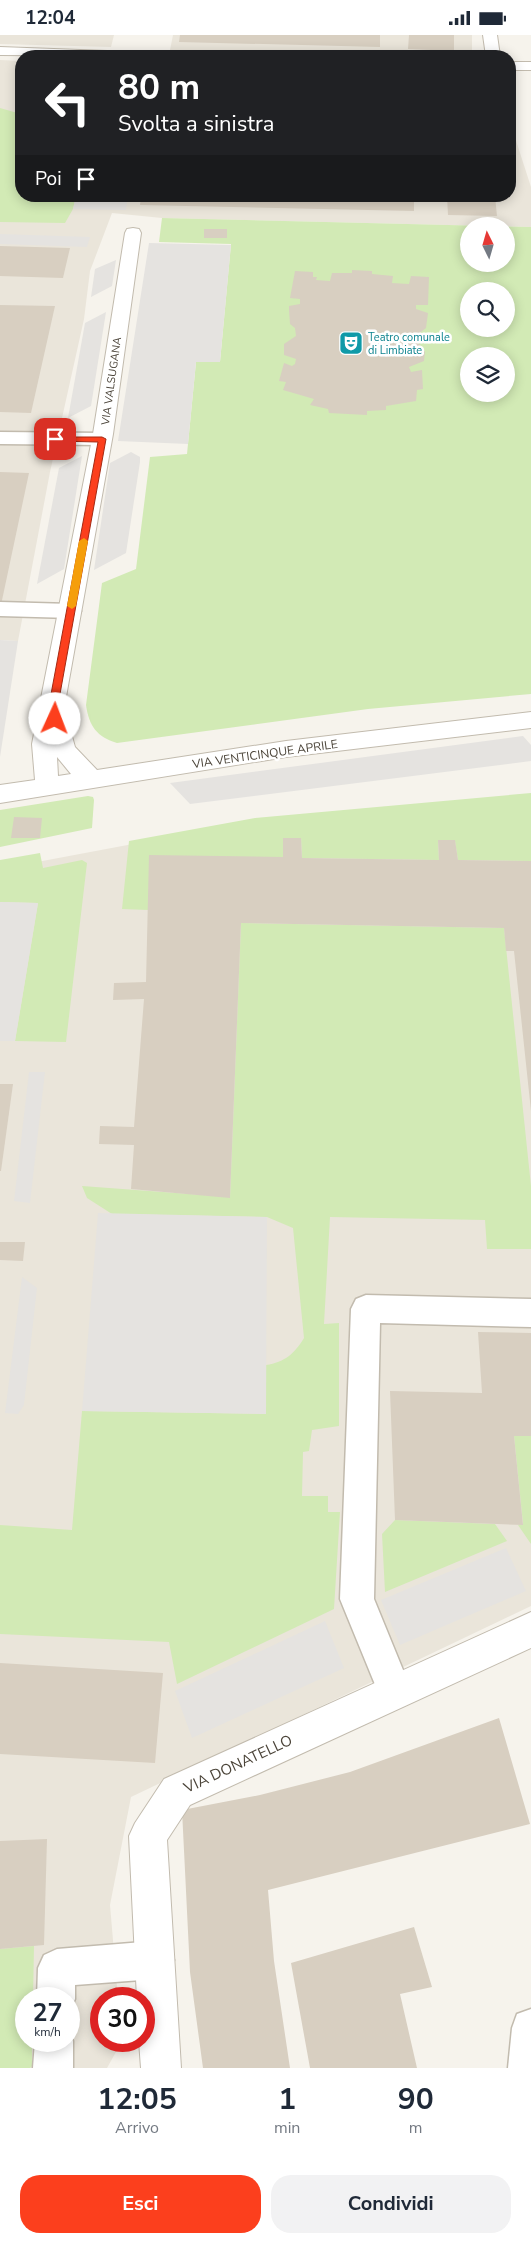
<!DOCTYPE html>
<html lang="it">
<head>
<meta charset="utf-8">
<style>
	body { margin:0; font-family:"Nunito Sans",sans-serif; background:#f2f2f3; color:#1f2937; height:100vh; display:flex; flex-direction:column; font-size:19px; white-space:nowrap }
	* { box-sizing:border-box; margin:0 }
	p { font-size:16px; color:#747a83 }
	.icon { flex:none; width:28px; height:28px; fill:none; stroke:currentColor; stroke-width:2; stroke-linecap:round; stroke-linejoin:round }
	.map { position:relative; height:2033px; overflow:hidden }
	.side { display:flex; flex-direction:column; background:#fff; flex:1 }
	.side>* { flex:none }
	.banner { position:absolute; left:15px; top:15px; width:501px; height:152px; border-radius:20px; box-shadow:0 2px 12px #0003; background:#202124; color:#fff; overflow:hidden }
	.needle { width:32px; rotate:355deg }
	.tools { position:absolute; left:460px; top:182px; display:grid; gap:10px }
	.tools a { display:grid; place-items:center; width:55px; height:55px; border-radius:50%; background:#fff; box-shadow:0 2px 12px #0003; font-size:25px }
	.speed { position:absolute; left:15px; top:1952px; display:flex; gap:10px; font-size:25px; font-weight:700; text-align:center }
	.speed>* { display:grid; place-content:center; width:65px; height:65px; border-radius:50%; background:#fff; box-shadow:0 2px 12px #0003; line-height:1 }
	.speed small { font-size:12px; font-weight:400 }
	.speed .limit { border:8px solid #d22; background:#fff; color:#111 }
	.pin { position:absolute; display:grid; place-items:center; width:42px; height:42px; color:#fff; margin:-21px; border-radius:10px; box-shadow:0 2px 8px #0006 }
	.me { position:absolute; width:55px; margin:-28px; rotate:2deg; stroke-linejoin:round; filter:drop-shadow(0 0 4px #0008) }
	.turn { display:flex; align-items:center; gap:18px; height:105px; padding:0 20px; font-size:22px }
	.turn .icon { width:65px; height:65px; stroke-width:2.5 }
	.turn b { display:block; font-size:35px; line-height:42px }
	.then { display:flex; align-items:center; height:48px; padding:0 20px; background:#0003; gap:10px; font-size:19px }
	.eta { display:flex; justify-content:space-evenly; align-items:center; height:85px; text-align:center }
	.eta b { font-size:30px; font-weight:700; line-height:35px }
	.action { display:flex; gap:10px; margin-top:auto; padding:10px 20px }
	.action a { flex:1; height:58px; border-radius:20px; background:#fc3f1d; color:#fff; font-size:20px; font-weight:700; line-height:58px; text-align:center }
	.action a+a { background:#f2f2f3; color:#1f2937 }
	.status { display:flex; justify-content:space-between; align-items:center; height:35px; padding:0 25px; background:#fff; direction:ltr }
	.status svg { height:14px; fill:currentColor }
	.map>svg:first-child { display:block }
</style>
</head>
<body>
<div class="status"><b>12:04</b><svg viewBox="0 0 49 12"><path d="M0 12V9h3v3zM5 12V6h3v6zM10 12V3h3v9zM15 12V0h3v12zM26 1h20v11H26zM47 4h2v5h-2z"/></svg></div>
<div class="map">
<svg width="531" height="2033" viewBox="0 0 531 2033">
	<rect width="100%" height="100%" fill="#f6f3ec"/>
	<g fill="#eae5da" fill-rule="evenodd">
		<polygon points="0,0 114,0 111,12 0,9"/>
		<polygon points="173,0 472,0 472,21 170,15"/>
		<polygon points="0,25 21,26 21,161 510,161 510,87 531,152 531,192 162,183 112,178 90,236 84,284 50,437 18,606 0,605"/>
		<path d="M531,764V1571L131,1762L110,1870L118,1964H101V2006H121V2008L107,2033H0V834L255,786ZM26,1964H69V2006H26Z"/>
	</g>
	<g fill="#d2eab5" fill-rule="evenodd">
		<polygon points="0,73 21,79 21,161 76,161 73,174 65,188 0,187"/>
		<path d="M162,183L531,192V659L368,674L117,708C97,702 89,691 86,670L102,548L136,534L150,422L187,419L196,327H220L231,209L159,207ZM469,191H506V229H469ZM469,256H506V294H469ZM469,321H506V359H469Z"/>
		<polygon points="531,758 531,826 458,825 455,806 438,805 439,825 302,823 301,803 283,803 283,822 148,875 122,874 129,806 255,783"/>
		<polygon points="88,761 93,762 94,765 92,793 0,812 0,775"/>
		<polygon points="40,818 43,833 82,825 87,828 66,1007 15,1006 38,868 0,867 0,825"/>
		<path d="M241,888L504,893L531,1151V1214H487L485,1185L330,1182L324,1289L339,1288V1391L312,1395L309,1416L303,1417L302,1461H328V1477H340L334,1574L177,1649L169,1607L0,1599V1490L72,1495L82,1376L265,1379L266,1330C285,1327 294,1319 304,1303L293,1193L267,1182L112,1179L87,1163L82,1151L230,1162Z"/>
		<polygon points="514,1401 531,1401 531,1509 518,1490 523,1489"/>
		<polygon points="395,1485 495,1489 507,1506 385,1557 382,1499"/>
		<polygon points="34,1911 33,1964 26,1964 26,2006 32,2006 32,2031 30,2033 0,2033 0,1914"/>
	</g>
	<g fill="#e5e3e0">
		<polygon points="76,161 128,161 126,175 73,174"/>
		<polygon points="0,199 90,202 87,212 0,209"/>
		<polygon points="149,208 231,210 220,327 196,327 188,409 118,406"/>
		<polygon points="116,225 112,251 91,262 95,234"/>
		<polygon points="106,277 91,371 68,383 85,288"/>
		<polygon points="131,417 140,422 140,427 126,518 94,535 110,428"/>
		<polygon points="82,421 64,534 37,549 59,433"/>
		<polygon points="0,605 18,606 0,722"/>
		<polygon points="523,701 531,710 531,726 190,769 170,748"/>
		<polygon points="0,867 38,868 15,1006 0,1006"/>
		<polygon points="29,1037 45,1037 30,1168 14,1166"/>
		<polygon points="98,1178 267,1182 266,1379 82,1376"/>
		<polygon points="22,1242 37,1253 24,1370 18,1379 5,1378"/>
		<polygon points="506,1513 526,1556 400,1610 381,1565"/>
		<polygon points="325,1586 344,1633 192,1703 175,1656"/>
	</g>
	<g fill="#d8cfc1">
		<polygon points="180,0 380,0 380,12 179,7"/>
		<polygon points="409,0 454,0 454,16 408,14"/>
		<polygon points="141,161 414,161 414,176 140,170"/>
		<polygon points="447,161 495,161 497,181 448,180"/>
		<rect x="204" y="194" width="23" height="9"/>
		<polygon points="0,211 70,213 63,243 0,241"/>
		<polygon points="352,235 372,236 372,239 393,241 392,248 409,249 411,241 429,242 428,270 416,270 416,274 428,278 426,293 417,300 417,306 425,317 424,326 409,332 411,337 422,335 423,354 417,355 416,366 386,371 386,375 367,376 367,380 329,378 328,374 310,370 314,364 283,355 286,347 279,346 284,328 292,331 295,329 296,324 284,320 284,309 296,301 295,293 290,289 289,275 289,271 300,269 300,264 290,263 295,236 313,237 313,242 317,242 316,245 330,246 332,238 352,238"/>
		<polygon points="0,270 55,271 31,378 0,377"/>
		<polygon points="0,437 29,438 1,570 0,570"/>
		<polygon points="14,782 42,783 40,803 11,803"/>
		<polygon points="283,803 301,803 302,823 439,825 438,805 455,805 458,825 531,826 531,1076 514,916 506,916 504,893 241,888 230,1163 131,1154 134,1110 99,1109 100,1091 134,1092 144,964 113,965 114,948 146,947 149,820 283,822"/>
		<polygon points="0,1049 13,1049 1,1136 0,1136"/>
		<polygon points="0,1207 25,1207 23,1226 0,1225"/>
		<polygon points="478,1297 531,1298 531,1401 514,1401 523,1490 395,1485 390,1356 482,1358"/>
		<polygon points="0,1628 163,1638 155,1728 0,1719"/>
		<polygon points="499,1683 530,1789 268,1855 274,1926 290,2033 203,2033 190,1937 182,1775 260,1760 350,1737"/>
		<polygon points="47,1804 44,1910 0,1914 0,1806"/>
		<polygon points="414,1892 432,1952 400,1959 417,2033 310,2033 291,1928"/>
	</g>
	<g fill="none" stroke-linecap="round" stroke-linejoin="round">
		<g stroke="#c2bbae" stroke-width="3">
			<g id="service">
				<polygon points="0,397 102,398 109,400 111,404 109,408 102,410 0,409"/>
				<polygon points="0,567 71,569 78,571 81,576 78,581 71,583 0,581"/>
				<polygon points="366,1260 531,1264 531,1292 380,1288 374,1564 412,1657 407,1669 395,1674 383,1669 340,1564 351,1274 356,1264"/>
				<polygon points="155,1906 168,1912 174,1925 168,1938 155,1944 75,1950 75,1964 69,1978 69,1964 37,1964 38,1933 44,1920 57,1914"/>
				<polygon points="531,1974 531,2033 508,2033 512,1993 517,1979"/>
				<polygon points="69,1995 73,2006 73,2033 33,2033 35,2006 69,2006"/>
			</g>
		</g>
		<g stroke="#c2bbae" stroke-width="2">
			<g id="minor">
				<polygon points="483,0 497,0 500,21 486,21"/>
				<polygon points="0,12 134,17 141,21 0,20"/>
				<rect x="510" y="27" width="21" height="8"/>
				<path d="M133,193L139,194L141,198L113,399L64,673L75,712L97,735L286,706L531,677V693L286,722L0,768V750L35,745L32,709L93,399L125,198L127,194ZM57,722L71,739L58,741Z"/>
				<polygon points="531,1577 531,1613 190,1770 167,1805 181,2033 141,2033 139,2006 144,2006 144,1964 137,1964 129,1801 135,1788 164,1744"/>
			</g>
		</g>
		<use href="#service" fill="#fff" fill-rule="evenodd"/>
		<use href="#minor" fill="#fff" fill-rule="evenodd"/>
	</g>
	<polygon fill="#fc3f1d" stroke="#a42913" points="52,402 102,402 106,404 58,670 60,684 55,687 50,684 49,670 98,407 55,406 52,406"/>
	<polygon fill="#f59e0b" points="84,503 88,506 76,571 72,574 67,571 79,506"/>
	<defs>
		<g id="theatre-square" transform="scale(1.25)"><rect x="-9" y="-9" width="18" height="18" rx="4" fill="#0f9aa8" stroke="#fff"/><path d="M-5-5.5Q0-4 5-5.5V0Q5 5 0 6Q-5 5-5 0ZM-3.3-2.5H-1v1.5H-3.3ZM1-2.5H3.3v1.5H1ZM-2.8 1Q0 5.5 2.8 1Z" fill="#fff"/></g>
	</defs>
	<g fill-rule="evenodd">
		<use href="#theatre-square" x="351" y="308"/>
	</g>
	<g text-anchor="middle" stroke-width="5" stroke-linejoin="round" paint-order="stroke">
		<g font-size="11" fill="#0d838f" stroke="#fff" text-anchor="start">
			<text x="368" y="306">Teatro comunale<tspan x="368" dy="13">di Limbiate</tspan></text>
		</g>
		<g font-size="11" fill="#4b4439" stroke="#fff">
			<text transform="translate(111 346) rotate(-82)" y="4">VIA VALSUGANA</text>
		</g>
		<g font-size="12" fill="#4b4439" stroke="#fff">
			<text transform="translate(265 719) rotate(-8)" y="4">VIA VENTICINQUE APRILE</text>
		</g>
		<g font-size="15" fill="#4b4439" stroke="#fff">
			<text transform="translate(238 1729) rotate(-25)" y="5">VIA DONATELLO</text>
		</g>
	</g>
</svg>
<div class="tools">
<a><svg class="needle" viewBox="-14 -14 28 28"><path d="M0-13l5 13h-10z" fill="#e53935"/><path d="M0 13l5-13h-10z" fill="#747a83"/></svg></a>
<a><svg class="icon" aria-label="search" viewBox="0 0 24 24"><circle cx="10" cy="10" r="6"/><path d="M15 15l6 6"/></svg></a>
<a><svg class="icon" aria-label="layers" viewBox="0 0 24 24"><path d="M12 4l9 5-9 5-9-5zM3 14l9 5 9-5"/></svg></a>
</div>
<div class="speed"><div>27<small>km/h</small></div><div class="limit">30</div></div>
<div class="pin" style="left:55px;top:404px;background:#d93025"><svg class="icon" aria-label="arrive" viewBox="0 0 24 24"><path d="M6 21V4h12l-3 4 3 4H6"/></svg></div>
<svg class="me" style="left:55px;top:684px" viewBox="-20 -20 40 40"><circle r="19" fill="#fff"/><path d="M0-13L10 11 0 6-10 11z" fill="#fc3f1d"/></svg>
<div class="banner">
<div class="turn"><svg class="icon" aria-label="left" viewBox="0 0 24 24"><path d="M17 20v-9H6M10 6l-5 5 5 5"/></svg><div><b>80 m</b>Svolta a sinistra</div></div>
<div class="then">Poi<svg class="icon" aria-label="arrive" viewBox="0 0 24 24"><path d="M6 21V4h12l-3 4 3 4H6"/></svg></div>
</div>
</div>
<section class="side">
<div class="eta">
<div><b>12:05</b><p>Arrivo</p></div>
<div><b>1</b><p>min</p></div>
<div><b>90</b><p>m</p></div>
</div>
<div class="action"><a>Esci</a><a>Condividi</a></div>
</section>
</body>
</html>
